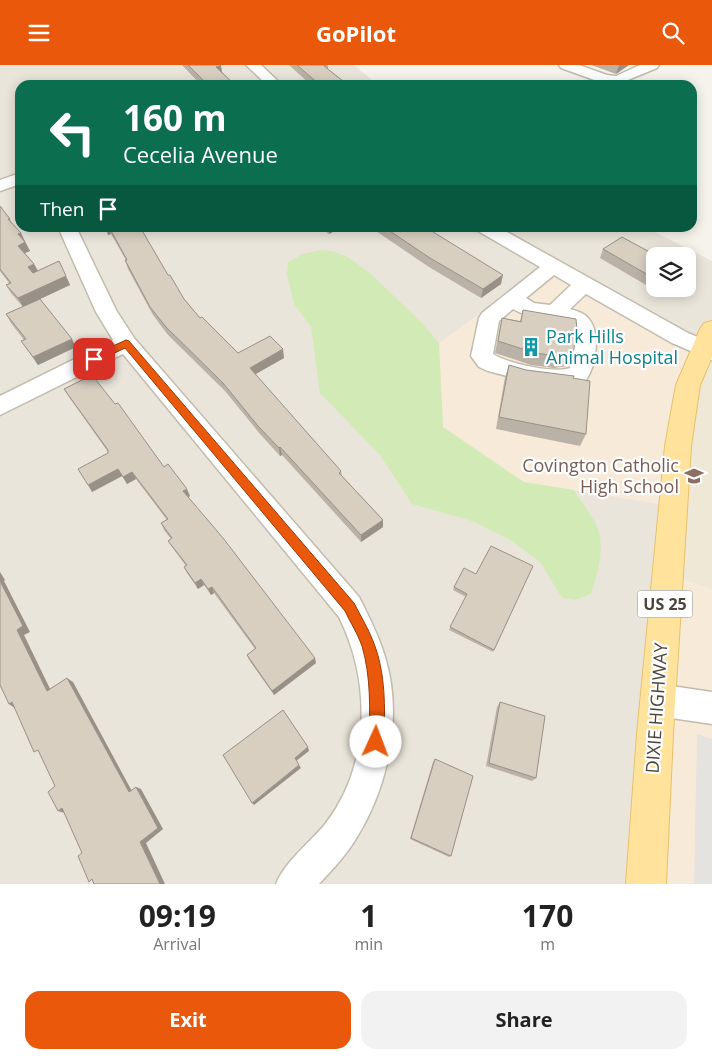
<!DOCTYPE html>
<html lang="en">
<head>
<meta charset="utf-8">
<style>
	body { margin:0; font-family:"Open Sans",sans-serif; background:#f2f2f2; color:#222; height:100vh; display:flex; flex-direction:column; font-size:19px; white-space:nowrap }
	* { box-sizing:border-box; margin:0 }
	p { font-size:16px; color:#767676 }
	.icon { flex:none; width:28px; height:28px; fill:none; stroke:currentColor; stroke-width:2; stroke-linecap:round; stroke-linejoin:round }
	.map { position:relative; height:819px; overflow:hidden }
	.details { display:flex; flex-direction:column; background:#fff; flex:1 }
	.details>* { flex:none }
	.banner { position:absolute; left:15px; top:15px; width:682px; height:152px; border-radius:15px; box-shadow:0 2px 12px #0003; background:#0b6e4f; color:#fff; overflow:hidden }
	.fabs { position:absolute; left:646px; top:182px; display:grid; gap:10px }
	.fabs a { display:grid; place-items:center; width:50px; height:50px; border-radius:10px; background:#fff; box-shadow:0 2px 12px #0003; font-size:25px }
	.pin { position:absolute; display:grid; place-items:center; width:42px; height:42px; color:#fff; margin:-21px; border-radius:10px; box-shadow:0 2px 8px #0006 }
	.me { position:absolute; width:55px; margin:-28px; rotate:2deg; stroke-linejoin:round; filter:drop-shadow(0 0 4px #0008) }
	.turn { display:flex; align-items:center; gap:18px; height:105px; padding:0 25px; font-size:22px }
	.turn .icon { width:65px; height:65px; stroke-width:2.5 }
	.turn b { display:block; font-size:35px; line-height:42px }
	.then { display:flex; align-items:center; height:48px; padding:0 25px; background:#0003; gap:10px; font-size:19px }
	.eta { display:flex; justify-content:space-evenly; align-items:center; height:85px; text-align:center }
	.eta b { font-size:30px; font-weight:700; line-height:35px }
	.action { display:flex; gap:10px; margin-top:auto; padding:10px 25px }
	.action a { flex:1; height:58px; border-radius:15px; background:#ea580c; color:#fff; font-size:20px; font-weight:700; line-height:58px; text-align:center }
	.action a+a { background:#f2f2f2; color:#222 }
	header { display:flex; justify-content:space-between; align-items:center; height:65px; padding:0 25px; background:#ea580c; color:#fff; font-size:22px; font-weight:700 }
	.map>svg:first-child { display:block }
</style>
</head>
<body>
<header><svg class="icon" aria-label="menu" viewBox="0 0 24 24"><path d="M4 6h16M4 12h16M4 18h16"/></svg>GoPilot<svg class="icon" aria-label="search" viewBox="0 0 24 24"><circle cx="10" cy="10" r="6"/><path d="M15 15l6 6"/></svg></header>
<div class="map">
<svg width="712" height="819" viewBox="0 0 712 819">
	<rect width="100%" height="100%" fill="#f6f3ec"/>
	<path fill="#eae5da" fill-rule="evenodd" d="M0,0H354L378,20H20V162L647,163L712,196V264L703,283L439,278L444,362L524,417L673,441L646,819H0ZM655,191H688V224H655Z"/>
	<g fill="#f7ead8">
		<polygon points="549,199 703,283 673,441 524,417 443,362 439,278"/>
		<polygon points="667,510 712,524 712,819 646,819"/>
	</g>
	<polygon fill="#efe8d6" points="712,264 712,524 667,510 678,381"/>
	<path fill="#d2eab5" d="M320,185L332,186L348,192L371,209L421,257L439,278L443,362L524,417L574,425C581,436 590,448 596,459C606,480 598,508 591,529L574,535L562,533L540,497L509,474L472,456L412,439L380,390L320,328L311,262L294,239L287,210L288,197L303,189Z"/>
	<polygon fill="#e5e3e0" points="697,669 712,674 712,819 694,819"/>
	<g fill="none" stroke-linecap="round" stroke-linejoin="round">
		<g stroke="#c2bbae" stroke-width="3">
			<g id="minor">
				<polygon points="246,0 261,0 282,20 267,20"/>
				<polygon points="559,0 579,0 607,10 616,11 640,0 659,0 657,3 618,19 600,17 561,3"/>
				<polygon points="20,108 20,119 0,126 0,115"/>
				<path d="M58,162H76L116,245L134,273L359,532C369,552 379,571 385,592C403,651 389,720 357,772C347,789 333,804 319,819H276C286,795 310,778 326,758C371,699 371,616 339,552L123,289L0,350V331L113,275L96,247Z"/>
				<path d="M475,162H498L688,268L712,278V295L672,278L586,229L570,244C577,246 584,248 588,253C601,267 596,301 586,315L568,321L522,315L488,306L479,302L471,291L479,253L482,248L540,202L478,166ZM554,210L571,220L550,240L534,238L526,233ZM513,244C533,256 556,249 573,263L574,277L570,303C555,309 506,298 493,289L499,256Z"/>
				<polygon points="658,619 712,627 712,659 658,651 647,646 642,635 647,624"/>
			</g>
		</g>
		<g stroke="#e6c16a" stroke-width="2">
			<polygon id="major" points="712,256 712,292 700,320 691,381 673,669 666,819 626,819 637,669 665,381 676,320 700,264 704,258"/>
		</g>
		<use href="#minor" fill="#fff" fill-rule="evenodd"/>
		<use href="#major" fill="#ffe39c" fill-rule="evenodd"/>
	</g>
	<g fill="#bab2a6">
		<polygon points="182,0 220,0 221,1 222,7 235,20 201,20"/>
		<polygon points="289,0 328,0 328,4 348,20 311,20"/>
		<polygon points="591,0 629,0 616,9"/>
		<polygon points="0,141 10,154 13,160 21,168 30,186 25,188 34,199 38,206 59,196 70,220 40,234 76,282 38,300 21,276 24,275 11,258 6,249 23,242 11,228 6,220 9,218 0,206"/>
		<polygon points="105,162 140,162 168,210 184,234 200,253 238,288 284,293 255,309 341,406 342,411 383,455 383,462 361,477 282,390 280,391 260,369 225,326 168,270 153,250 128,204 125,195 126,195 111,169 108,170"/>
		<polygon points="320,162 342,162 329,169"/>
		<polygon points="370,162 425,162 501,219 481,233 429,202"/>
		<polygon points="603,184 655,191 655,213 646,220 600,193"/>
		<polygon points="523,245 573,289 568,301 554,303 531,300 495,288 502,253 520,256"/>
		<polygon points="509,300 526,305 573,313 586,369 580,381 496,364 505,312"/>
		<polygon points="64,324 164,402 190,431 188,432 316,598 274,630 249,595 247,590 255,584 214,528 211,530 204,520 198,524 187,508 184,502 186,501 172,482 168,476 171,474 164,465 161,458 167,455 136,414 127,419 122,411 92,427 108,387 69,332"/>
		<polygon points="533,501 493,587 449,565 466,532 453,525 454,522 476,509"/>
		<polygon points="500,637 536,713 532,716 486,701 497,642"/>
		<polygon points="435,694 451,791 449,792 410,774 433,697"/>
	</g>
	<g fill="#979187">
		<polygon points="619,0 629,0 616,9"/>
		<polygon points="221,1 222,9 216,2"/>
		<polygon points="106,162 109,162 111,169 108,170"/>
		<polygon points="329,162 342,162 329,169"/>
		<polygon points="21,168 25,177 18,169"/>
		<polygon points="25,177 30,186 22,189 18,181"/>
		<polygon points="34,199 39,208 32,211 28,202"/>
		<polygon points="655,207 655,213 646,220 650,211"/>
		<polygon points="503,210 501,219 481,233 483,224"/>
		<polygon points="66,211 70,220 23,242 18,233"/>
		<polygon points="72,274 76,282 38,300 33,292"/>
		<polygon points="283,284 284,293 252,311 250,303"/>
		<polygon points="280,382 282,390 280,391 279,383"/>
		<polygon points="118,404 122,411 92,427 88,420"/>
		<polygon points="132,407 136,414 127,419 123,412"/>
		<polygon points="187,424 190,431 186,433 183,426"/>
		<polygon points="383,455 383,462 361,477 361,470"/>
		<polygon points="0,507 5,515 4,516 30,567 24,570 53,630 47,626 17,565 0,516"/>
		<polygon points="201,514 204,520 198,524 195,518"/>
		<polygon points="212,522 214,528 211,530 208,524"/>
		<polygon points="315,593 316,598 274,630 272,626"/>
		<polygon points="67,613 73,617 134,730 129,727"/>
		<polygon points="12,637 16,644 9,639"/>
		<polygon points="308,682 309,686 296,696 295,693"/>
		<polygon points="299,700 301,703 254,740 252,738"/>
		<polygon points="136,722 141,724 163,764 146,778 165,819 160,819 140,777"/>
		<polygon points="62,743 65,748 58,746"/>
	</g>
	<g fill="#d8cfc1" stroke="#979187">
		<polygon points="188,0 220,0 221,1 216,2 235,20 208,20"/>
		<polygon points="297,0 326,0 324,1 348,20 320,20"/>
		<polygon points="0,141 10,154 8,154 21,168 18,169 25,177 18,181 34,199 28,202 33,208 59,196 66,211 18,233 6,220 11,218 0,204"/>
		<polygon points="109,162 140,162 168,210 170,210 184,234 200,253 202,252 238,288 270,271 283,284 250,303 341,406 339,408 383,455 361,470 280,382 279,383 258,361 223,318 166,262 150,242 125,195 127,195"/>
		<polygon points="384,162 425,162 503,210 483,224 430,193"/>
		<polygon points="622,172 657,191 655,191 655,207 650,211 603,184"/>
		<polygon points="40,234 72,274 33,292 21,276 26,274 6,249"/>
		<polygon points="523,245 576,254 577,265 573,289 558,291 535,288 498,276 502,253 521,257"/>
		<polygon points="509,300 526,305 574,311 573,313 590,316 586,369 499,352"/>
		<polygon points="92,310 115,339 118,338 164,402 168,399 187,424 183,426 223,473 315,593 272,626 247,590 256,583 212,522 208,524 201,514 195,518 184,502 187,500 168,476 172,473 161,458 168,454 132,407 123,412 118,404 88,420 78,404 108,388 108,385 64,324"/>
		<polygon points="491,481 533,501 494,585 450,562 467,529 454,522 464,503 476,509"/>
		<polygon points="0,516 23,561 17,565 47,626 67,613 129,727 136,722 158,763 140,777 160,819 94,819 92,814 89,817 78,791 82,788 62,743 58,746 48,727 55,721 38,685 34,687 12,637 9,639 0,620"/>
		<polygon points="500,637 545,651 536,713 489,698"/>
		<polygon points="283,645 308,682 295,693 299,700 252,738 223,690"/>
		<polygon points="435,694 473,711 451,791 411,773"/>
	</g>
	<path fill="#ea580c" stroke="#983908" d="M126,275L129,276L354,538C360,550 368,563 373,576C386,608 385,643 384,677L382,682L376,684L371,682L369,677C370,644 371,612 362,581C358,569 350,557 345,546L125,283L98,296L94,297L90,294L91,291Z"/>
	<defs>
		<g id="building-bare" transform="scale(1.5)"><path d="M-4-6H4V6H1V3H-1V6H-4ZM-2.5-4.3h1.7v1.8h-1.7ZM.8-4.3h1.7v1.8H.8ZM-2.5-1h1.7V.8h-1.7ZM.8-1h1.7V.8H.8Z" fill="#0f9aa8" stroke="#fff" stroke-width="2.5" paint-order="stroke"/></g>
		<g id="school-bare" transform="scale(1.5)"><path d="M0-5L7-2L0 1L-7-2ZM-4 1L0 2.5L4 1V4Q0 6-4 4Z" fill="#8d6e63" stroke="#fff" stroke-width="2.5" paint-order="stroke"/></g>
	</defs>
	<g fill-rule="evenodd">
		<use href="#building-bare" x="531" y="282"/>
		<use href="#school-bare" x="694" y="411"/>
	</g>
	<g text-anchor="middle" stroke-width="4.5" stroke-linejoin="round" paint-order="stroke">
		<rect fill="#fff" stroke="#817c74" stroke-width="1" x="637.5" y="525.5" width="55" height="27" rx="4"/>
		<g font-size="16" font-weight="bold" fill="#4b4439">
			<text x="665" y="545">US 25</text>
		</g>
		<g font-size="18" fill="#0d838f" stroke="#fff" text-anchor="start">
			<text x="546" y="278">Park Hills<tspan x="546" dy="21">Animal Hospital</tspan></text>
		</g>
		<g font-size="18" fill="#785e54" stroke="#fff" text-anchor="end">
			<text x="679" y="407">Covington Catholic<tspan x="679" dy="21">High School</tspan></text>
		</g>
		<g font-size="18" fill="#4b4439" stroke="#fff">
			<text transform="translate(657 643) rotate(-86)" y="6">DIXIE HIGHWAY</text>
		</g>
	</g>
</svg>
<div class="fabs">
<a><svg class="icon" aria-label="layers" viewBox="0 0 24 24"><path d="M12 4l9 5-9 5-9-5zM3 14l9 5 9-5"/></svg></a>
</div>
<div class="pin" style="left:94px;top:294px;background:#d93025"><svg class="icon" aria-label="arrive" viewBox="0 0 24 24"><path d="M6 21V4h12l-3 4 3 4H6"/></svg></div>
<svg class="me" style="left:376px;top:677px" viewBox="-20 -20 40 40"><circle r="19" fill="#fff"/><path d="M0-13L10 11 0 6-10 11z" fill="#ea580c"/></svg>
<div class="banner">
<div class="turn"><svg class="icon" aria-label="left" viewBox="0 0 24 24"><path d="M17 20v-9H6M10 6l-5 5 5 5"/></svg><div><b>160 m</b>Cecelia Avenue</div></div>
<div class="then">Then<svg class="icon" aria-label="arrive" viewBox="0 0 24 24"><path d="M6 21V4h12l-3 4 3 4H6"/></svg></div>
</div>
</div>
<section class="details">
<div class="eta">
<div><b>09:19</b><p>Arrival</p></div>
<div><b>1</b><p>min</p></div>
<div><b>170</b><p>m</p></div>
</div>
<div class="action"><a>Exit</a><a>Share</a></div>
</section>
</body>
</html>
